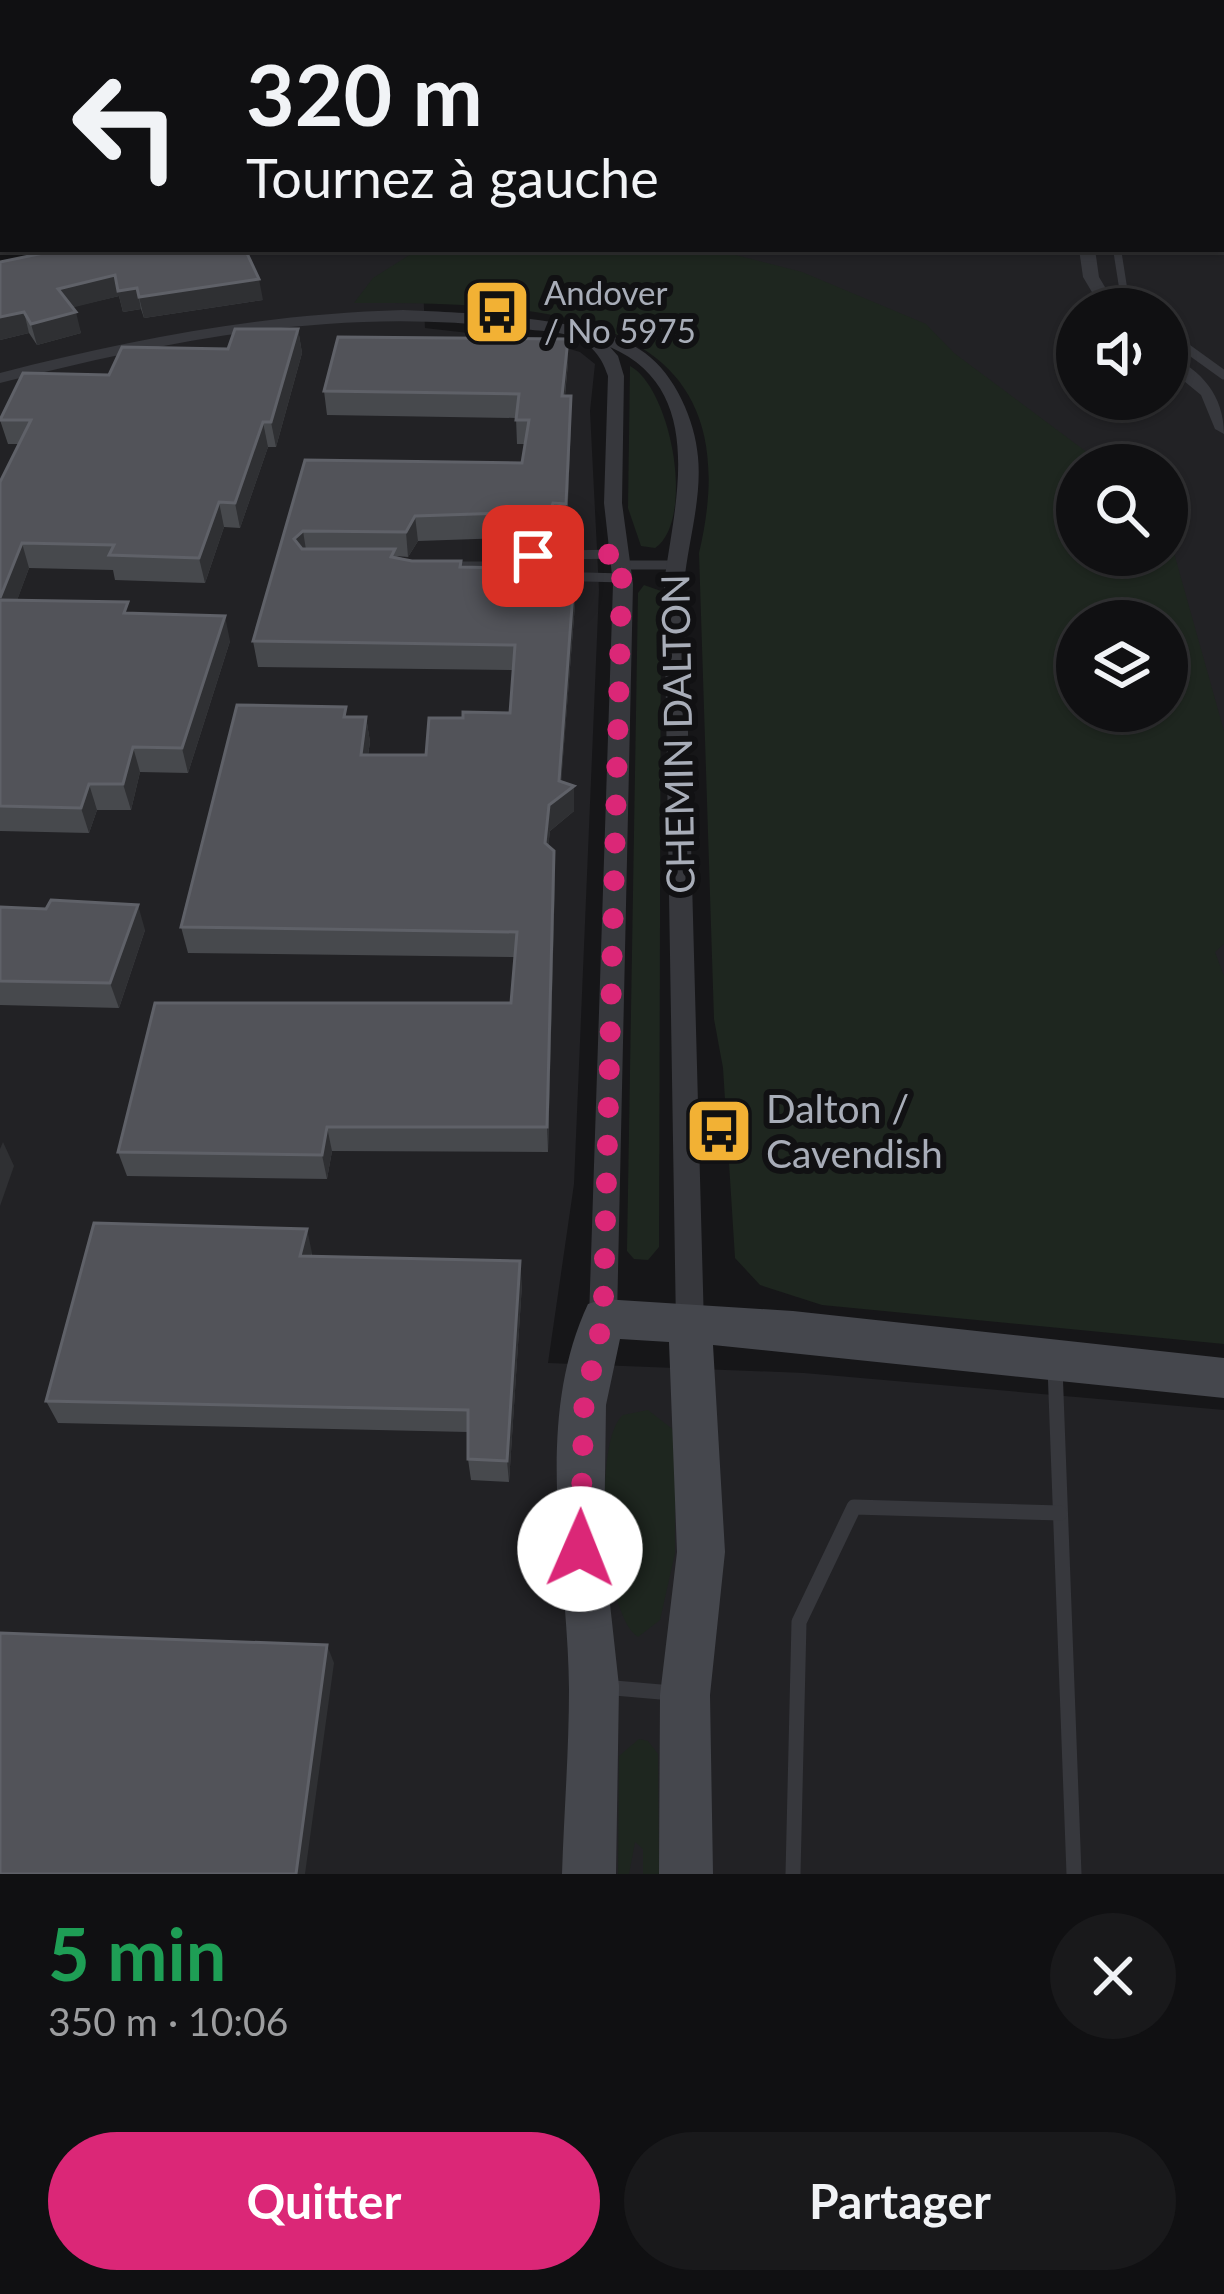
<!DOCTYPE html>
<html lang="fr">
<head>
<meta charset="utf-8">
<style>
	body { margin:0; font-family:Lato,sans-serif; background:#19191b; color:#f1f3f6; height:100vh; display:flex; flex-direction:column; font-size:45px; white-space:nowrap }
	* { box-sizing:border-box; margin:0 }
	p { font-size:39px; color:#9c9d9f }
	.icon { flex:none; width:66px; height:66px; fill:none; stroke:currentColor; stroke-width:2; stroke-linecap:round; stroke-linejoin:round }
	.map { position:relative; height:1874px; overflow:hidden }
	.drawer { display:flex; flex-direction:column; background:#101012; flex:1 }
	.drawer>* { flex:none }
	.hud { position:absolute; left:0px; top:0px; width:1224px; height:252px; box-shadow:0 3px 9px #0004,0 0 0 3px #303032; background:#101012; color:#f1f3f6; overflow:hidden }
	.controls { position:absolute; left:1056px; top:288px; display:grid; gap:24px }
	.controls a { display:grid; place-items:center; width:132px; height:132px; border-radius:50%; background:#101012; box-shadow:0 3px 9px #0004,0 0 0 3px #303032; font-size:60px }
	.pin { position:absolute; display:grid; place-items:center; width:102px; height:102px; color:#fff; margin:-51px; border-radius:24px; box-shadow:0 6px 18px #0006 }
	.me { position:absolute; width:132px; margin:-66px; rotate:1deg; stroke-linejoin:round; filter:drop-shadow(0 0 9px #0008) }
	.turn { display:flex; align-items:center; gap:42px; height:252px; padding:0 48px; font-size:54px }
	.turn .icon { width:156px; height:156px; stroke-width:2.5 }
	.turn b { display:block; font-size:84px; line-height:102px }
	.round { display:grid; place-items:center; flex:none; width:126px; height:126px; border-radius:63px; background:#19191b }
	.headline { display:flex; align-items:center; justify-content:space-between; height:204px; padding:0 48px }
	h1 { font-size:72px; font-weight:700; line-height:90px; color:#1e9e55 }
	.primary-button { display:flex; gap:24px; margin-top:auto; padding:24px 48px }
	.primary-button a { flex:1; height:138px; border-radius:72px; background:#db2777; color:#fff; font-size:48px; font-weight:700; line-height:138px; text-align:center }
	.primary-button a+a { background:#19191b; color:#f1f3f6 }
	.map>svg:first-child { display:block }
</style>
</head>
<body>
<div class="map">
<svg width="1224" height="1874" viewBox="0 0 1224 1874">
	<rect width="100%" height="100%" fill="#161618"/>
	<g fill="#222225" fill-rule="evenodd">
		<path d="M373,0H1224V995L1210,982L1167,621V465H1077L645,249H1221V3ZM1077,309H1167V399H1077Z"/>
		<polygon points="152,249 421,249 425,328 546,342 580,352 595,364 590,411 599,590 574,1184 548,1363 804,1373 1224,1410 1224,1874 0,1874 0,283"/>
	</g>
	<g fill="#1e261f" fill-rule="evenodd">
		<path d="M419,249H712L802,272L926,324L954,353L1104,465H1077V555H1167V528L1224,731V944L1215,952L1224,976V1344L822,1305L760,1285L735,1258L723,1068L714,1019L699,553C758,304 536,303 354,303L373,278ZM1167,621V711H1077V621Z"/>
		<path d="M630,366C671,388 696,520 655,548L641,546L628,508Z"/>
		<polygon points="644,585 661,591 659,1247 648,1260 634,1259 627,1251 638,593"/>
		<path d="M648,1410L675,1431V1553L660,1620L638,1637C603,1616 592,1440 623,1415Z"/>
		<polygon points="639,1739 648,1741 658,1754 659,1874 643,1874 643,1849 635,1842 629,1874 618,1874 619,1756"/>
	</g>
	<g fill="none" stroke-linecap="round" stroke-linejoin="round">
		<polyline stroke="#37383d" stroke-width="8" points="1117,249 1123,287 1131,299"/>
		<g stroke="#37383d" stroke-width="9">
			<polyline points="1129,296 1139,309"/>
			<polyline points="1167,334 1224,375"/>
			<polyline points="622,565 675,565"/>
			<polyline points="445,566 498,566"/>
			<polyline points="510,573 498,566 497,556 622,554"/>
			<polyline points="548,576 623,578"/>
		</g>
		<g stroke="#37383d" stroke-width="15">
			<polyline points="1055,1367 1074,1874"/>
			<polyline points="603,1687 672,1693"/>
			<polyline points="793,1874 799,1622 854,1507 1060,1513"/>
		</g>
		<g fill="#37383d" fill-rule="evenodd">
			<rect x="104" y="0" width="12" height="3"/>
			<polygon points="1224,105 1224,113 1221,114 1221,106"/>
			<polygon points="1079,249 1095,249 1099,277 1118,309 1102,309 1083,277"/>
			<path d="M403,310C465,313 597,316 645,353C675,375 695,420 698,457C702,499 688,542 684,584L704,1326L700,1335L690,1339L680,1335L676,1326L664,584C674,504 709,390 610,347L618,356L624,376L622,503L633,584L617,1318L613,1327L603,1331L593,1327L589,1318L613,584L604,503L608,376C593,328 554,333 511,328C336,306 168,341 0,383V373C134,338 265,314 403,310Z"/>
			<path d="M1167,354C1202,370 1224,396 1224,434L1215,429L1201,395L1167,367Z"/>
		</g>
		<g fill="#45474d" fill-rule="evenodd">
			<polygon points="0,155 3,155 0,168"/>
			<path d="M603,1299L793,1311L1224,1358V1398L713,1345L725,1552L710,1695L713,1874H659L660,1695L677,1552L669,1342L620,1339L606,1405L604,1549L619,1686L616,1874H562C564,1813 569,1750 569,1689C568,1564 532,1424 588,1304Z"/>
		</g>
	</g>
	<g fill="#47494d">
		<polygon points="0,62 3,74 3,134 0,134"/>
		<polygon points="0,262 263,300 144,318 141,309 123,312 119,296 72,307 81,333 37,345 29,333 0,340"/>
		<polygon points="298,329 302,353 276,447 268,447 240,528 224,527 205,583 115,580 113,570 29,568 17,600 131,613 230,641 188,773 140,772 131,810 97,810 89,833 0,831 0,482 19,444 8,444 0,420 109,375 228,349"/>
		<polygon points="568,363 565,396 571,396 571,420 567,528 554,528 552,534 508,532 505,538 418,541 408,557 396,556 412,561 461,561 462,567 512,568 512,574 574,579 575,604 561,782 574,786 574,811 550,831 548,846 554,851 555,876 548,1152 332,1151 327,1179 127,1176 118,1152 511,1003 514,957 188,953 181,927 347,717 366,717 370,742 368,755 426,755 463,718 510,713 513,670 258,667 253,641 305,460 522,463 525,444 517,444 516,418 327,415 324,391"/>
		<polygon points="0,907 145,930 119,1008 0,1005"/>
		<polygon points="312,1253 312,1256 522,1284 509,1482 471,1480 468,1459 468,1432 58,1423 46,1401"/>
	</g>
	<g fill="#2f3033">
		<polygon points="115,275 137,288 141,309 123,312 119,296 63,310 58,289"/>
		<polygon points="259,279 263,300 144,318 139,297"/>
		<polygon points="24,312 29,333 0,340 0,317"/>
		<polygon points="76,312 81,333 37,345 31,324"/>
		<polygon points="298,329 302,353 276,447 271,422"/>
		<polygon points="568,339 568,363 562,420 562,396"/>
		<polygon points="571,396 571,420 567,528 566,504"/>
		<polygon points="263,422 268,447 240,528 235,503"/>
		<polygon points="219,502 224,527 205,583 199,558"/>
		<polygon points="506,507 508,532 505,538 504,513"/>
		<polygon points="415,516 418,541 408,557 406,532"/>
		<polygon points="303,531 307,556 294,539"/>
		<polygon points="22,543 29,568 8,625 0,598"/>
		<polygon points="574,579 575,604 560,797 574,786 574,811 550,831 546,868 545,843 549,805 559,781"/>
		<polygon points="225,616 230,641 188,773 182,748"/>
		<polygon points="366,717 370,742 364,780 361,755"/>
		<polygon points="133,747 140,772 131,810 123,784"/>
		<polygon points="89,784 97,810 89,833 81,808"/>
		<polygon points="554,851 555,876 548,1152 547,1127"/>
		<polygon points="138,905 145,930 119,1008 110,983"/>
		<polygon points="327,1127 332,1151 327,1179 322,1155"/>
		<polygon points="3,1142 14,1166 0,1206 0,1149"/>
		<polygon points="307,1229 312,1253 306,1279 300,1256"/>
		<polygon points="520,1261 522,1284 509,1482 507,1461"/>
		<polygon points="327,1645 334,1663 305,1874 296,1874"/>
	</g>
	<g fill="#525359" stroke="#5f6168" stroke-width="3">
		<rect x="0" y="76" width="3" height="36"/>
		<polygon points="63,249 245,249 259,279 139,297 137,288 118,291 115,275 58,289 76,312 31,324 24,312 0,317 0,262"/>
		<polygon points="235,329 298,329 271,422 263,422 235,503 219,502 199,558 109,555 114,545 22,543 0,598 0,482 31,420 0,420 23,373 109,375 122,347 228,349"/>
		<polygon points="338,337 568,339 562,396 571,396 566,504 553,503 551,509 506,507 504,513 415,516 406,532 303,531 294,539 302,549 395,549 391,557 412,561 461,561 460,567 512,568 510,574 563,574 561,580 574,579 559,781 574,786 549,805 545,843 554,851 547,1127 327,1127 322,1155 118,1152 155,1003 511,1003 517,932 181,927 237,705 346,707 344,717 366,717 361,755 426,755 429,718 463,718 463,712 510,713 515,645 253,641 305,460 522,463 529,420 516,420 519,394 324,391"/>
		<polygon points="0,600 128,602 124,613 225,616 182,748 133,747 123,784 89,784 81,808 0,806"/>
		<polygon points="51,900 138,905 110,983 0,981 0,907 46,909"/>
		<polygon points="94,1223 307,1229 300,1256 520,1261 507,1461 468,1459 468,1410 46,1401"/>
		<polygon points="0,1633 327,1645 296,1874 0,1874"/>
	</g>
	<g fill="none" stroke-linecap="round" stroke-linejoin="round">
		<polyline stroke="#db2777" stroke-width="21" stroke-dasharray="0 37.8" points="533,556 622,554 622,565 603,1318 584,1405 580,1549"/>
	</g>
	<defs>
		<g id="bus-square" transform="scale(3.45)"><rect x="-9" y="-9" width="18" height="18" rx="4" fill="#f2b134" stroke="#111113"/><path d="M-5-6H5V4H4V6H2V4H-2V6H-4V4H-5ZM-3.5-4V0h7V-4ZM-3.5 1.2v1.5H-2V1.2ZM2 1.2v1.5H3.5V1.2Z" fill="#111"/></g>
	</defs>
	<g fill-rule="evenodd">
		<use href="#bus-square" x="497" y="312"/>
		<use href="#bus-square" x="719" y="1131"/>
	</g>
	<g text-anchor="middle" stroke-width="12" stroke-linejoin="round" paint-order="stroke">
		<g font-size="33" fill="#a8adb8" stroke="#111113" text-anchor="start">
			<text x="544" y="305">Andover<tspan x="544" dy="38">/ No 5975</tspan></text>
		</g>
		<g font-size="39" fill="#a8adb8" stroke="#111113">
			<text transform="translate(678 734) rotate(-91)" y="14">CHEMIN DALTON</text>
		</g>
		<g font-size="39" fill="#a8adb8" stroke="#111113" text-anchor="start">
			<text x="766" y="1123">Dalton /<tspan x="766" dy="45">Cavendish</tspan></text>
		</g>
	</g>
</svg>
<div class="controls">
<a><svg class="icon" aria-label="sound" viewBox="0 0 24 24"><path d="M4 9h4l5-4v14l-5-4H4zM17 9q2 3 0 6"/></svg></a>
<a><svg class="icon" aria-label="search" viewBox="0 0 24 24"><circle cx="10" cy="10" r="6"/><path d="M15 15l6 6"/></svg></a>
<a><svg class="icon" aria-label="layers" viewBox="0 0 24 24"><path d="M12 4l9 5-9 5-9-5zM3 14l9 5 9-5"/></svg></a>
</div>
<div class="pin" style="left:533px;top:556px;background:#d93025"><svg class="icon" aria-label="arrive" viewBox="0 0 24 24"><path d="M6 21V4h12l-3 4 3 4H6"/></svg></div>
<svg class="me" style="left:580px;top:1549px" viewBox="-20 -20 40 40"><circle r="19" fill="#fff"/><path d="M0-13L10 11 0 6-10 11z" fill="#db2777"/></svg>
<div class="hud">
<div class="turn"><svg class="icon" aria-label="left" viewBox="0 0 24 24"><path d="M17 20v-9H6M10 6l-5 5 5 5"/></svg><div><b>320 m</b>Tournez à gauche</div></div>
</div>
</div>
<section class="drawer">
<div class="headline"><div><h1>5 min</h1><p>350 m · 10:06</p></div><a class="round"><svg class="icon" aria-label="close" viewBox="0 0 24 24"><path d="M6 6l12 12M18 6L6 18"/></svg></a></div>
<div class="primary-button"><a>Quitter</a><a>Partager</a></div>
</section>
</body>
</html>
